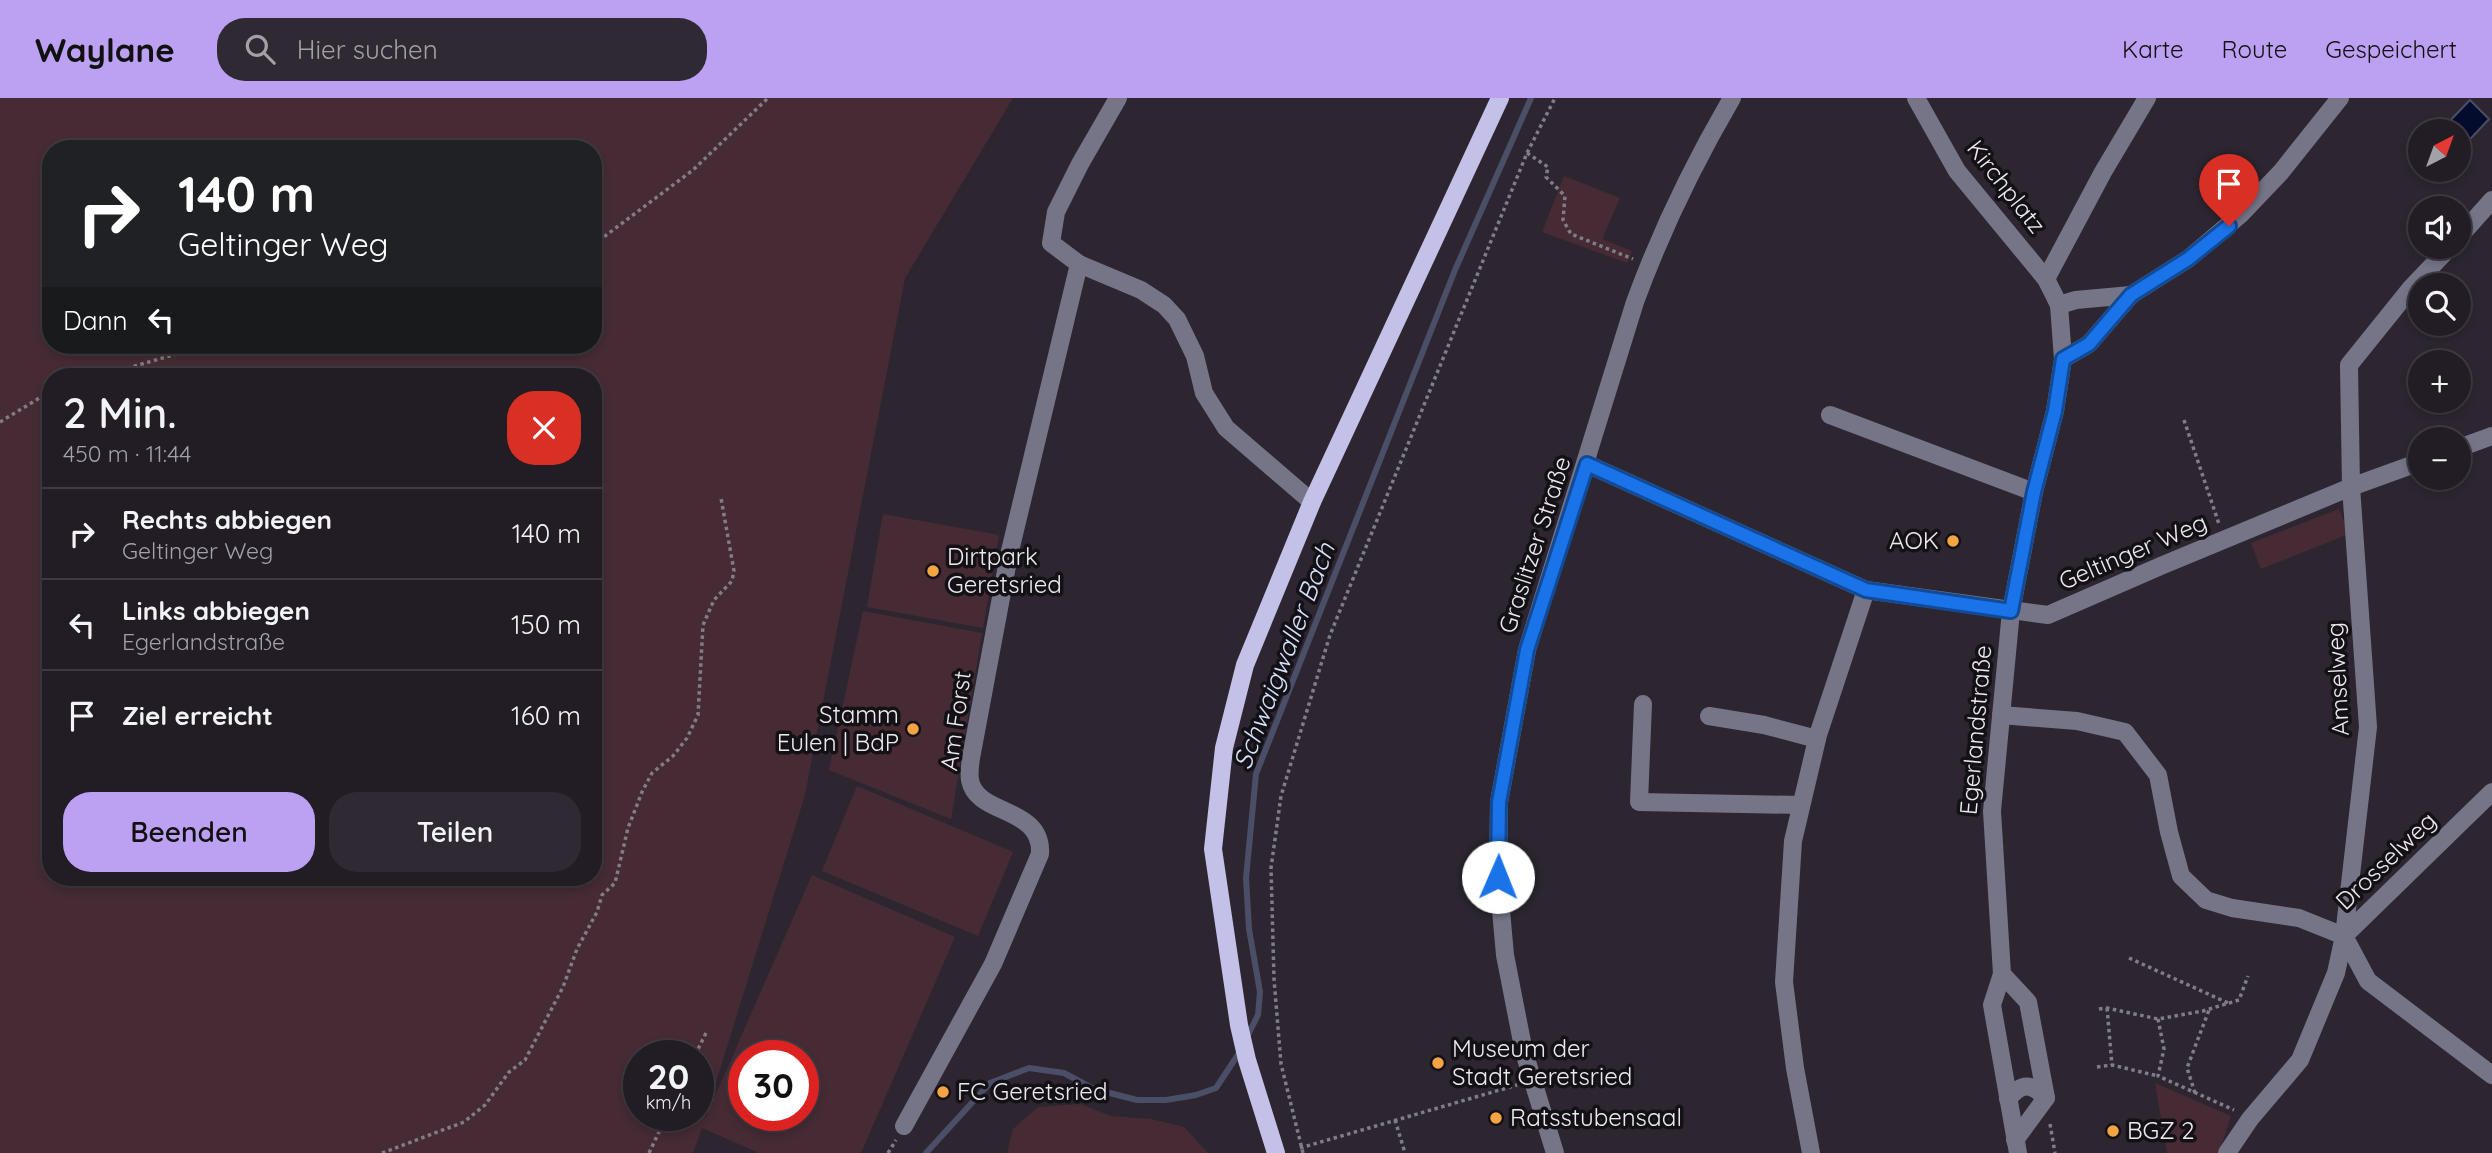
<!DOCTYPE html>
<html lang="de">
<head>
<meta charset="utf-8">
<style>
	body { margin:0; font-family:Quicksand,sans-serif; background:#2e2932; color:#f1f3f6; height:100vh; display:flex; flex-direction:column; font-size:26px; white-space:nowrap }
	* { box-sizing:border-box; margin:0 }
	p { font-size:23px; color:#a2a1a7 }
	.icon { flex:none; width:38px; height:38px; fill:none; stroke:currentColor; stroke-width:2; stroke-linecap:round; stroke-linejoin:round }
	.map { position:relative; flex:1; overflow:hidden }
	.sheet { position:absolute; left:42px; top:270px; width:560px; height:518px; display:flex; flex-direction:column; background:#221c25; border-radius:28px; box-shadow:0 4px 10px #0003,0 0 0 2px #3f3a42 }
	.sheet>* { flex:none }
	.banner { position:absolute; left:42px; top:42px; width:560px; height:214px; border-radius:28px; box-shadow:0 4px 10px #0003,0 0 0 2px #3f3a42; background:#202124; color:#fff; overflow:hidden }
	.needle { width:46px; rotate:41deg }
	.tools { position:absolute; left:2408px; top:21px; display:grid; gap:14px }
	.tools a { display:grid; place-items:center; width:63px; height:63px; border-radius:50%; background:#221c25; box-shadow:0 4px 10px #0003,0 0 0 2px #3f3a42; font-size:35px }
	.speed { position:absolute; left:623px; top:942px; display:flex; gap:14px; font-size:35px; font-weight:700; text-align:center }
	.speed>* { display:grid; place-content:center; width:91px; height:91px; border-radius:50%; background:#221c25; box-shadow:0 4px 10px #0003,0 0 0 2px #3f3a42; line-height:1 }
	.speed small { font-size:18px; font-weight:400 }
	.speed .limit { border:10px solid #d22; background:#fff; color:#111 }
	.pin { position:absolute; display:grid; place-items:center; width:60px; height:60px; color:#fff; margin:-72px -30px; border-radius:50% 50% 50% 0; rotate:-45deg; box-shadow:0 0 7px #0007 }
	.pin .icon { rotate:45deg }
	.me { position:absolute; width:77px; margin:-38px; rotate:1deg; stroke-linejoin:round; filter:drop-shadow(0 0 5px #0008) }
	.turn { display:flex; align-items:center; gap:24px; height:147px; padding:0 21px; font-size:32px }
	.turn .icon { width:91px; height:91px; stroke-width:2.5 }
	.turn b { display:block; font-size:49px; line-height:60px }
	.then { display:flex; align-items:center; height:66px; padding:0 21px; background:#0003; gap:14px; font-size:26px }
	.round { display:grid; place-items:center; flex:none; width:74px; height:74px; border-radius:28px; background:#2e2932 }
	.summary { display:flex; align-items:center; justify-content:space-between; height:119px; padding:0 21px }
	h1 { font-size:42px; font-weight:600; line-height:52px }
	.cta { display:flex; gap:14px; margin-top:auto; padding:14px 21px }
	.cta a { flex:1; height:80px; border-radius:28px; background:#bca0f2; color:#111; font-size:28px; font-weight:600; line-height:80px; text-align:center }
	.cta a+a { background:#2e2932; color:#f1f3f6 }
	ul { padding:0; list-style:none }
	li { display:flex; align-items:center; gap:21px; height:91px; padding:0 21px; border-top:2px solid #3f3a42 }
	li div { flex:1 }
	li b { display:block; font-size:26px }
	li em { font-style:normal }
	header { display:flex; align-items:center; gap:42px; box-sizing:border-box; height:98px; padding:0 35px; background:#bca0f2; color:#111 }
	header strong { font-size:33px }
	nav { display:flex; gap:38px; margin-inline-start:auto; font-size:24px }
	.search { width:490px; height:63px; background:#2e2932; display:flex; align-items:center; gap:18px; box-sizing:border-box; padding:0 24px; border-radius:28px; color:#a2a1a7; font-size:26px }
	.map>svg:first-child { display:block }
</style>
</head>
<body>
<header>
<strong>Waylane</strong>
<div class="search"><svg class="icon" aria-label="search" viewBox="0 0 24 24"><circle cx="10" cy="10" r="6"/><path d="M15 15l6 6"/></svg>Hier suchen</div>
<nav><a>Karte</a><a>Route</a><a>Gespeichert</a></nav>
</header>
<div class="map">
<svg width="2492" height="1055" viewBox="0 0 2492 1055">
	<rect width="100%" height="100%" fill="#2d2631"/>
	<g fill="#462b34" fill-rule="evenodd">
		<path d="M0,0H1013L905,180L805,697L704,1023L812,777L955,839L861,1055H759L702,1030L693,1055H0ZM51,51H593V247H51ZM593,278V779H51V278ZM639,957H698V1017H639ZM744,957H803V1017H744Z"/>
		<polygon points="1564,78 1620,100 1602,141 1632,153 1627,165 1542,134"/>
		<polygon points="2339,411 2349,436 2261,471 2251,445"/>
		<polygon points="883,416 999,437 983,530 867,509"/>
		<polygon points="863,513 982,535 951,721 829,672"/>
		<polygon points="857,688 1013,754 978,838 822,773"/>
		<polygon points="2155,985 2231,1018 2219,1055 2167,1055"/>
		<polygon points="1080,1006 1111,1018 1151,1021 1184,1029 1208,1055 1007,1055 1013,1031 1038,1009"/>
	</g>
	<polygon fill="#030c2c" stroke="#4a4e67" stroke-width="2" points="2470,2 2489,21 2459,53 2459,33 2440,33"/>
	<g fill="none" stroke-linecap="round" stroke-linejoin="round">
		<g stroke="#4a4e67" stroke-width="6">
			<polyline points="1247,939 1258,917 1260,894 1249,831 1246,780 1256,676 1455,172 1531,0"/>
			<polyline points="926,1055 990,985 1029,970 1064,975 1094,991 1137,1002 1166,1002 1196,997 1216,990 1241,952"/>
		</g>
		<g stroke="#827c86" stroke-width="3.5" stroke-dasharray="3.5 3.5" stroke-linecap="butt">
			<polyline points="1527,55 1548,69 1546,79 1565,98 1563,122 1571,136 1633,161"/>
			<polyline points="593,147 693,72 768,0"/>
			<polyline points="100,278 208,247"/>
			<polyline points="2184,322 2219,426"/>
			<polyline points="0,324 51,293"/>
			<polyline points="2129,860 2228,905"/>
			<polyline points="2107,910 2112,967"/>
			<polyline points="2099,911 2107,910 2158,921 2203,913 2239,902 2248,878"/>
			<polyline points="2158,921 2164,951 2158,978 2234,1012"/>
			<polyline points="695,957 706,935"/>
			<polyline points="2097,969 2112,967 2158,978"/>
			<polyline points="2195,995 2187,970 2209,912"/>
			<polyline points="1395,1022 1405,1055"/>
			<polyline points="2050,1026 2055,1055"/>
			<polyline points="1300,1050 1517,987"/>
			<polyline points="382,1055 464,1024 485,1007 509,974 525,962 563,889 577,851 597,814 602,797 615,785 628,730 642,694 652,675 673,658 687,640 698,617 703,527 714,502 732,483 734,473 721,400"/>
			<polyline points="649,1055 667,1017"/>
			<polyline points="888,1055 896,1042"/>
			<polyline points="1303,1055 1281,966 1274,881 1271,770 1281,698 1330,537 1527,55 1555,0"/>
		</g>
		<g stroke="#767588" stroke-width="18">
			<polyline points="1916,0 1957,73 2046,181 2059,207 2063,261 2055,313 2034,394 2011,513 1992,713 2002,876 1992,907 2018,1055"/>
			<polyline points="2459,139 2492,102"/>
			<polyline points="1079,166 1141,192 1164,207 1177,221 1195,258 1204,295 1226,330 1312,404"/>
			<polyline points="2046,181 2103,74 2147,0"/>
			<polyline points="2059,207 2076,202 2131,197"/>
			<polyline points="2063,261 2089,246 2131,197 2188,161 2240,117 2281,74 2340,0"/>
			<polyline points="1830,317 2034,394"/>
			<polyline points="2459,350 2492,338"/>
			<polyline points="1587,366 1866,492 2048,517 2163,467 2351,389 2420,364"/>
			<polyline points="1643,606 1639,704 1800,707"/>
			<polyline points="2001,617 2077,623 2125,634 2158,677 2169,734 2181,778 2206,802 2232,810 2299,820 2344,838 2492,694"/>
			<polyline points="1709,618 1764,627 1817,641"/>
			<polyline points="2344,838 2368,883 2492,977"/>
			<polyline points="2002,876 2028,904 2046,1000 2015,1042"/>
			<path d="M2008,1001C2022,984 2031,985 2046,1000"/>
			<path d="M904,1028L993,866L1040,756C1043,708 976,718 970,682C969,676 970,667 971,660L1009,457L1079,166L1051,145L1056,114L1080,66L1118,0"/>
			<path d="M1555,1055L1524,954L1505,857L1498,779L1499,704L1527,552L1635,204C1661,133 1694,65 1732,0"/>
			<polyline points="1811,1055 1795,970 1784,884 1793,743 1818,637 1866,492"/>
			<polyline points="2227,1055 2250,1021 2300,962 2336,875 2344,838 2368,629 2351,389 2349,267 2411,190 2450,149"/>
		</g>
		<polyline stroke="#c4c1e9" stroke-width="18" points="1276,1055 1247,962 1239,927 1213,751 1224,650 1245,567 1312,404 1500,0"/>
	</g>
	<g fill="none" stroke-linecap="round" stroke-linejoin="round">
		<g stroke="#114b97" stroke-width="18">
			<polyline id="route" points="1498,779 1499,704 1527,552 1587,366 1866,492 2011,513 2034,394 2055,313 2063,261 2089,246 2131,197 2188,161 2229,128"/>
		</g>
		<use href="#route" stroke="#1a73e8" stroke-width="12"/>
	</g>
	<g fill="#f4a443" stroke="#141116" stroke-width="2.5">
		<circle cx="1953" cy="443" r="7"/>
		<circle cx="933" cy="473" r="7"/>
		<circle cx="913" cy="631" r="7"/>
		<circle cx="1438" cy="965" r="7"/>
		<circle cx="943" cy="994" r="7"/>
		<circle cx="1496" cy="1020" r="7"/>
		<circle cx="2113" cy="1033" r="7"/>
	</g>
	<g text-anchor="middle" stroke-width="7" stroke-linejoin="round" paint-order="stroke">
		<g font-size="24" fill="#eee9f1" stroke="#141116">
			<text transform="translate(2006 89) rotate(52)" y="8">Kirchplatz</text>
			<text transform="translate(1535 447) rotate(-72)" y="8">Graslitzer Straße</text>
			<text transform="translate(2133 454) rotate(-23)" y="8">Geltinger Weg</text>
			<text transform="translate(2338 581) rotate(-93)" y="8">Amselweg</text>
			<text transform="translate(956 623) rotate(-82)" y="8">Am Forst</text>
			<text transform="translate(1976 632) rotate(-85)" y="8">Egerlandstraße</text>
			<text transform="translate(2386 763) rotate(-44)" y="8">Drosselweg</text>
		</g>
		<g font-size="24" fill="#eee9f1" stroke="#141116" text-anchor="start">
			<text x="1939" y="451" text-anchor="end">AOK</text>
			<text x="947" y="467">Dirtpark<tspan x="947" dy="28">Geretsried</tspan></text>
			<text x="899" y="625" text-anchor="end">Stamm<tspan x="899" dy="28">Eulen | BdP</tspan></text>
			<text x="1452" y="959">Museum der<tspan x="1452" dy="28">Stadt Geretsried</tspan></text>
			<text x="957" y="1002">FC Geretsried</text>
			<text x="1510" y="1028">Ratsstubensaal</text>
			<text x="2127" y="1041">BGZ 2</text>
		</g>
		<g font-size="26" font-style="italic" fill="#d4e1fb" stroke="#141116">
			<text transform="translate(1284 558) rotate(-69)" y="9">Schwaigwaller Bach</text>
		</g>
	</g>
</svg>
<div class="tools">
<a><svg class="needle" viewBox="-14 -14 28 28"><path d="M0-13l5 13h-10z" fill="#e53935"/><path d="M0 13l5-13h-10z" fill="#a2a1a7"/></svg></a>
<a><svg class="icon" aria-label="sound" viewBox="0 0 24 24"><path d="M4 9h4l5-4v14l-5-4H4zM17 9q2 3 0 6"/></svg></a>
<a><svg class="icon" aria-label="search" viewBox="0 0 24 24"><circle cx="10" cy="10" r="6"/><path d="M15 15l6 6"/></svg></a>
<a>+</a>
<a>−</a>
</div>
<div class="speed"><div>20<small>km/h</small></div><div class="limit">30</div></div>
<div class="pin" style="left:2229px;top:128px;background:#d93025"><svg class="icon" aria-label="arrive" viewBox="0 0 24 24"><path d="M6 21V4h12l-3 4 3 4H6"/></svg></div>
<svg class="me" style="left:1498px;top:779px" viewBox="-20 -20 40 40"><circle r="19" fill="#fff"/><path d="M0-13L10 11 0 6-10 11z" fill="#1a73e8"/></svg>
<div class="banner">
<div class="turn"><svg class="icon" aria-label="right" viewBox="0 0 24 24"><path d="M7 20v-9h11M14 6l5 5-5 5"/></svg><div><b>140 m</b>Geltinger Weg</div></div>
<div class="then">Dann<svg class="icon" aria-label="left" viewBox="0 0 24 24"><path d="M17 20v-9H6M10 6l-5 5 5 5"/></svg></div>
</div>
<section class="sheet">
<div class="summary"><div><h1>2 Min.</h1><p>450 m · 11:44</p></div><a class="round" style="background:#d93025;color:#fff"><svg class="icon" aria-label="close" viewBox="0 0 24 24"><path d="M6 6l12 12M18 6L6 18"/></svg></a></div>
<ul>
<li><svg class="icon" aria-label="right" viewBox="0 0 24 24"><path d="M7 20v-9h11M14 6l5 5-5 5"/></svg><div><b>Rechts abbiegen</b><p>Geltinger Weg</p></div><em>140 m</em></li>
<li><svg class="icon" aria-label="left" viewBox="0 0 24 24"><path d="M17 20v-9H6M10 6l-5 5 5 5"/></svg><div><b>Links abbiegen</b><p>Egerlandstraße</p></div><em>150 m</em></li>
<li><svg class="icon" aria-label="arrive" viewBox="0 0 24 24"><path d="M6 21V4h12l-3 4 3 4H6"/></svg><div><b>Ziel erreicht</b></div><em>160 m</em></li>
</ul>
<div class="cta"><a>Beenden</a><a>Teilen</a></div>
</section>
</div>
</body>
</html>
